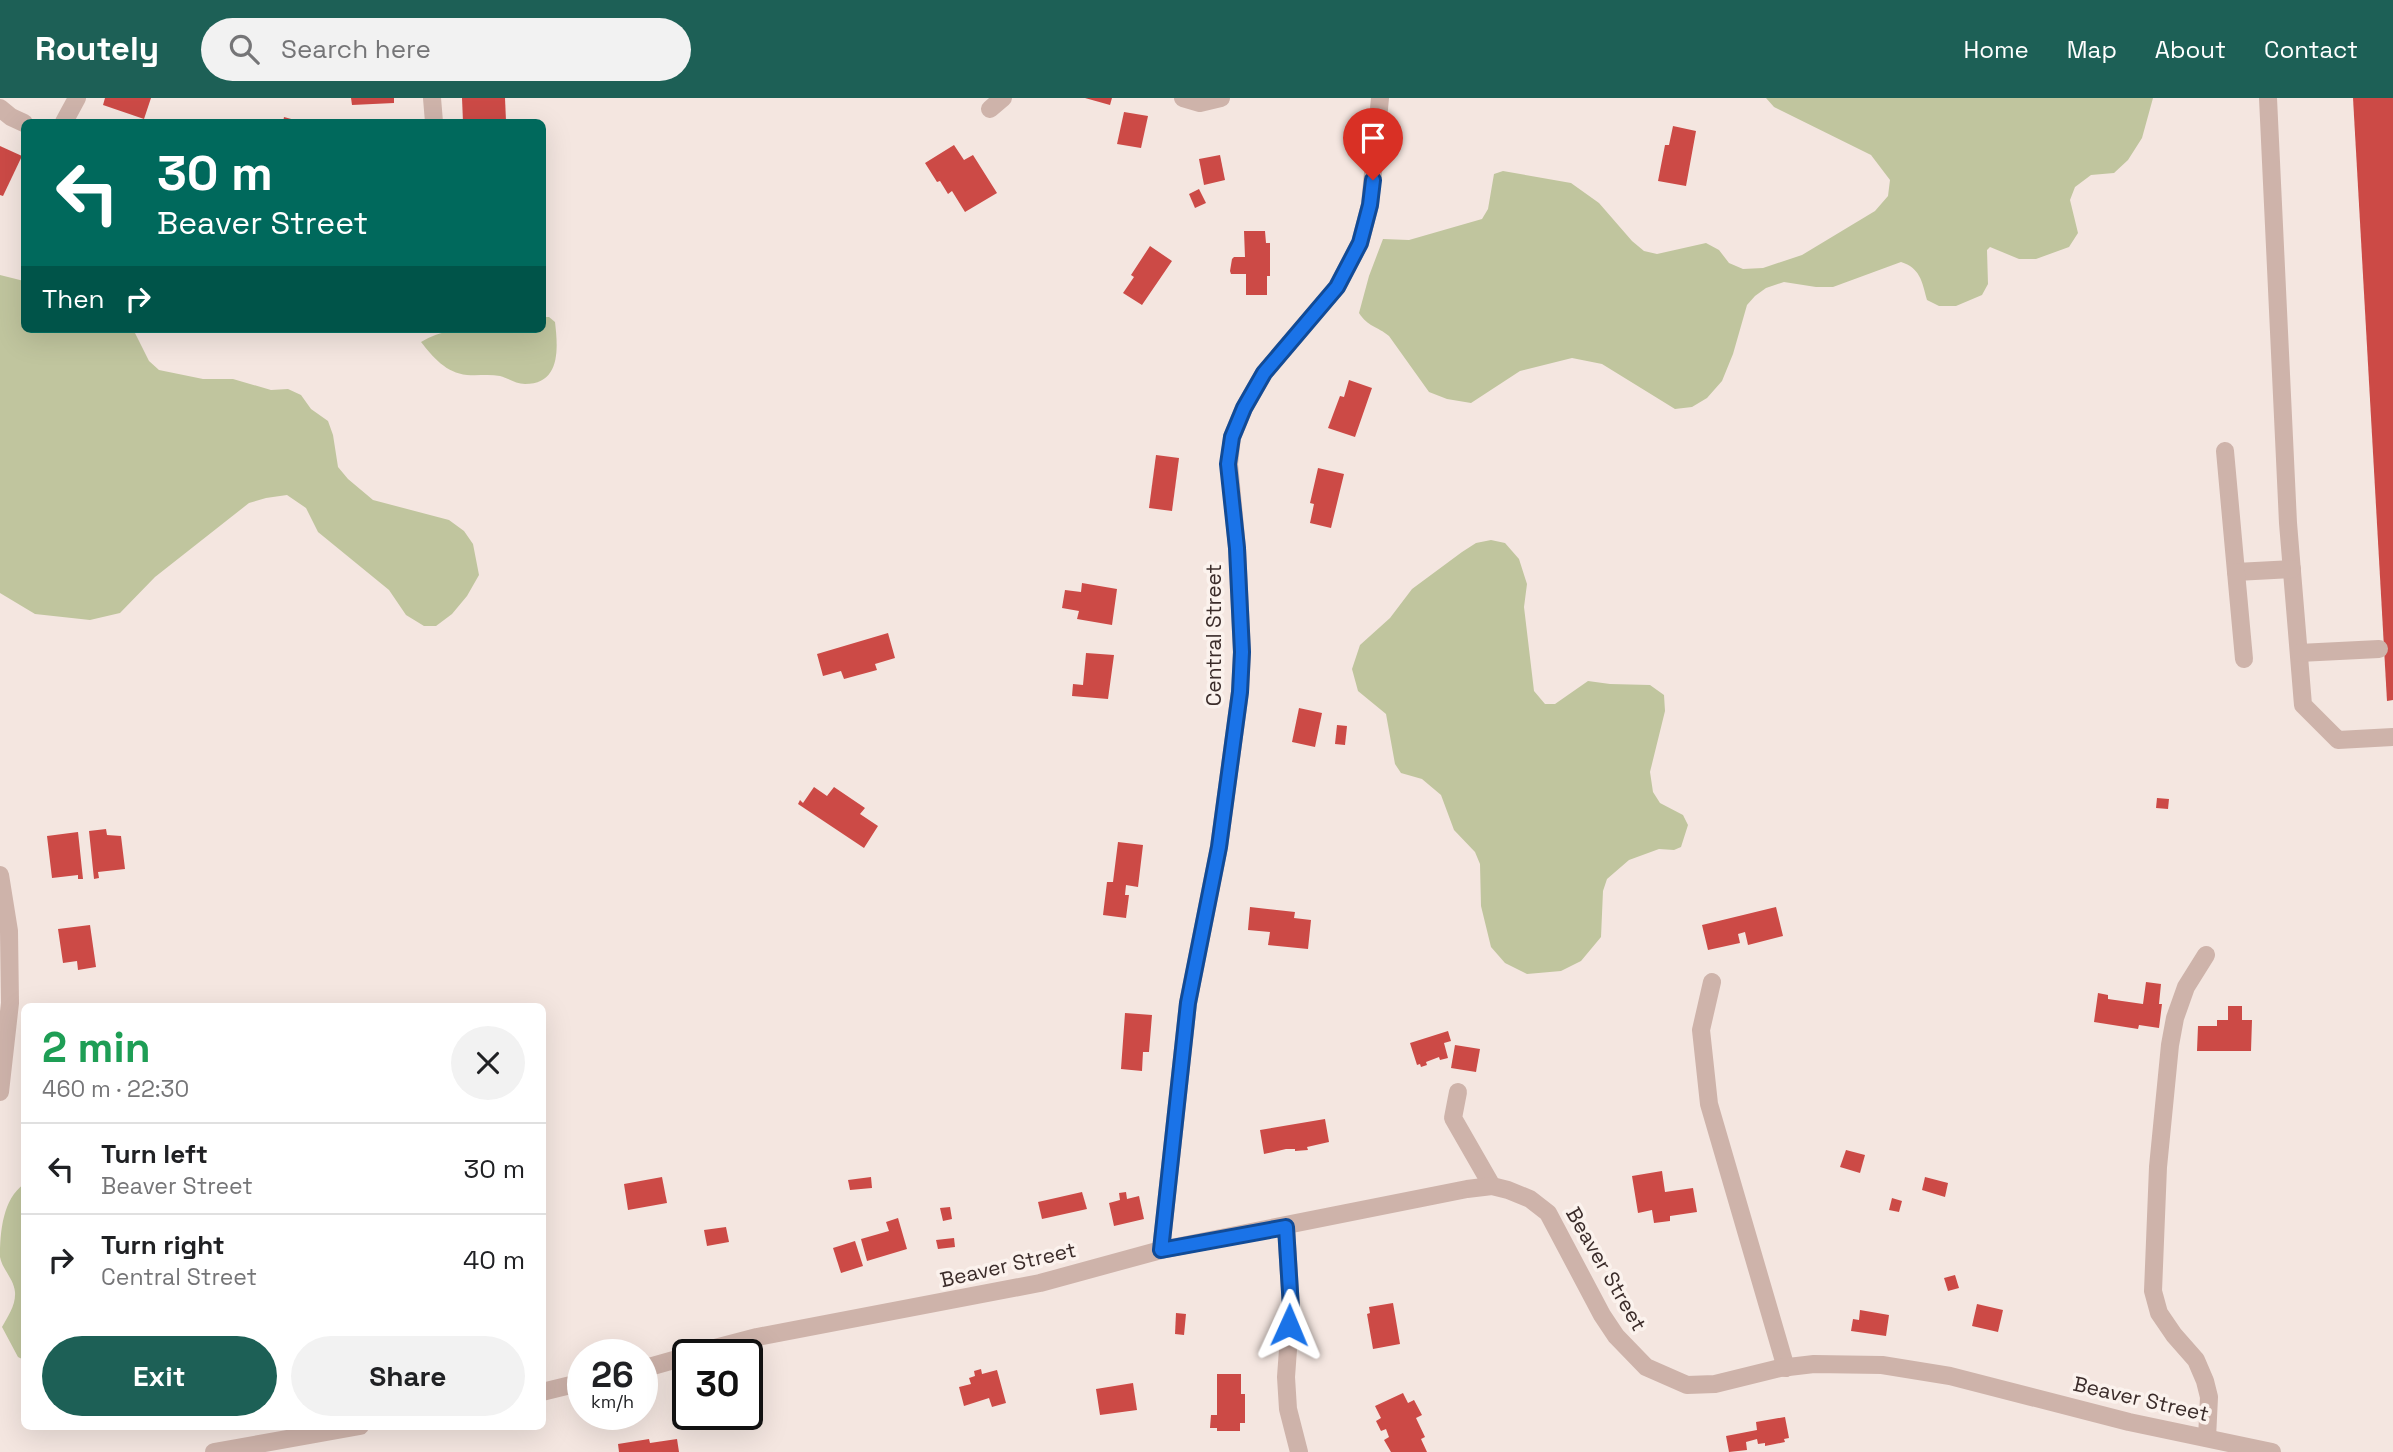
<!DOCTYPE html>
<html lang="en">
<head>
<meta charset="utf-8">
<style>
	body { margin:0; font-family:"Space Grotesk",sans-serif; background:#f2f2f2; color:#202124; height:100vh; display:flex; flex-direction:column; font-size:26px; white-space:nowrap }
	* { box-sizing:border-box; margin:0 }
	p { font-size:23px; color:#757577 }
	.icon { flex:none; width:38px; height:38px; fill:none; stroke:currentColor; stroke-width:2; stroke-linecap:round; stroke-linejoin:round }
	.map { position:relative; flex:1; overflow:hidden }
	.panel { position:absolute; left:21px; top:905px; width:525px; height:427px; display:flex; flex-direction:column; background:#fff; border-radius:10px; box-shadow:0 7px 28px #0002 }
	.panel>* { flex:none }
	.guide { position:absolute; left:21px; top:21px; width:525px; height:214px; border-radius:10px; box-shadow:0 7px 28px #0002; background:#00695c; color:#fff; overflow:hidden }
	.speed { position:absolute; left:567px; top:1241px; display:flex; gap:14px; font-size:35px; font-weight:700; text-align:center }
	.speed>* { display:grid; place-content:center; width:91px; height:91px; border-radius:50%; background:#fff; box-shadow:0 7px 28px #0002; line-height:1 }
	.speed small { font-size:18px; font-weight:400 }
	.speed .limit { border:4px solid #111; border-radius:10px; background:#fff; color:#111 }
	.pin { position:absolute; display:grid; place-items:center; width:60px; height:60px; color:#fff; margin:-72px -30px; border-radius:50% 50% 50% 0; rotate:-45deg; box-shadow:0 0 7px #0007 }
	.pin .icon { rotate:45deg }
	.me { position:absolute; width:77px; margin:-38px; rotate:1deg; stroke-linejoin:round; filter:drop-shadow(0 0 5px #0008) }
	.turn { display:flex; align-items:center; gap:24px; height:147px; padding:0 21px; font-size:32px }
	.turn .icon { width:91px; height:91px; stroke-width:2.5 }
	.turn b { display:block; font-size:49px; line-height:60px }
	.then { display:flex; align-items:center; height:66px; padding:0 21px; background:#0003; gap:14px; font-size:26px }
	.round { display:grid; place-items:center; flex:none; width:74px; height:74px; border-radius:37px; background:#f2f2f2 }
	.head { display:flex; align-items:center; justify-content:space-between; height:119px; padding:0 21px }
	h1 { font-size:42px; font-weight:700; line-height:52px; color:#1e9e55 }
	.cta { display:flex; gap:14px; margin-top:auto; padding:14px 21px }
	.cta a { flex:1; height:80px; border-radius:42px; background:#1d6056; color:#fff; font-size:28px; font-weight:700; line-height:80px; text-align:center }
	.cta a+a { background:#f2f2f2; color:#202124 }
	ul { padding:0; list-style:none }
	li { display:flex; align-items:center; gap:21px; height:91px; padding:0 21px; border-top:2px solid #e0e0e0 }
	li div { flex:1 }
	li b { display:block; font-size:26px }
	li em { font-style:normal }
	header { display:flex; align-items:center; gap:42px; box-sizing:border-box; height:98px; padding:0 35px; background:#1d6056; color:#fff }
	header strong { font-size:33px }
	nav { display:flex; gap:38px; margin-inline-start:auto; font-size:24px }
	.search { width:490px; height:63px; background:#f2f2f2; display:flex; align-items:center; gap:18px; box-sizing:border-box; padding:0 24px; border-radius:38px; color:#757577; font-size:26px }
	.map>svg:first-child { display:block }
</style>
</head>
<body>
<header>
<strong>Routely</strong>
<div class="search"><svg class="icon" aria-label="search" viewBox="0 0 24 24"><circle cx="10" cy="10" r="6"/><path d="M15 15l6 6"/></svg>Search here</div>
<nav><a>Home</a><a>Map</a><a>About</a><a>Contact</a></nav>
</header>
<div class="map">
<svg width="2393" height="1354" viewBox="0 0 2393 1354">
	<rect width="100%" height="100%" fill="#f4e6e0"/>
	<g fill="#c0c59e">
		<path d="M1766,0H2153L2142,40L2128,62L2114,75L2091,77L2075,89L2070,102L2078,135L2069,149L2036,161H2019L1990,149L1987,152L1988,186L1982,197L1956,208H1939L1927,202C1922,183 1920,170 1901,164L1833,189H1816L1784,184L1766,190L1755,198L1747,207L1733,256L1722,283L1707,300L1692,309L1675,311L1602,266L1572,260L1520,273L1471,305L1447,301L1429,294L1389,238C1377,228 1368,229 1359,215L1369,178L1383,141L1409,142L1482,121L1488,111L1494,76L1503,73L1571,85L1599,105L1632,143L1644,153L1657,156L1706,145L1719,152L1729,165L1743,171L1763,170L1802,157L1875,113L1888,98L1890,82L1871,57L1774,9Z"/>
		<polygon points="0,177 24,183 24,231 133,231 149,263 159,272 203,281 233,281 271,292 288,291 301,297 311,311 328,323 333,337 338,369 348,381 373,402 449,422 464,433 473,446 479,477 467,498 452,516 436,528 424,528 406,517 389,492 318,434 306,410 287,397 266,400 249,405 155,479 120,515 90,522 35,516 0,495"/>
		<path d="M543,219H549L555,224C558,250 561,286 525,286C516,286 508,280 500,278C489,276 478,278 467,277C446,275 433,259 421,244C454,223 504,231 542,231Z"/>
		<polygon points="1491,442 1505,445 1519,461 1527,486 1524,509 1534,593 1545,606 1555,606 1588,583 1610,586 1650,587 1664,597 1665,613 1650,674 1653,694 1660,705 1683,717 1688,727 1681,749 1674,752 1659,751 1629,762 1607,781 1603,793 1601,839 1581,863 1561,873 1527,876 1505,865 1491,849 1481,808 1480,766 1475,754 1454,732 1441,697 1422,681 1401,675 1395,666 1386,616 1358,593 1352,571 1360,547 1390,520 1412,491 1462,454 1476,445"/>
		<path d="M24,1086V1262L18,1259L2,1229C8,1218 16,1207 15,1194C14,1181 2,1171 0,1159C0,1133 3,1101 24,1086Z"/>
	</g>
	<g fill="#cc4a46">
		<polygon points="105,0 151,0 144,21 103,7"/>
		<polygon points="351,0 394,0 394,5 352,7"/>
		<polygon points="462,0 505,0 506,23 463,24"/>
		<polygon points="1085,0 1112,0 1110,7"/>
		<polygon points="2353,0 2393,0 2393,602 2387,603"/>
		<polygon points="1124,14 1148,18 1141,50 1117,46"/>
		<polygon points="284,19 302,24 283,24"/>
		<polygon points="1673,28 1696,33 1686,88 1658,83 1665,47 1669,47"/>
		<polygon points="954,47 964,62 973,57 997,95 965,114 952,93 948,96 940,83 937,84 925,65"/>
		<polygon points="0,48 22,58 3,98 0,97"/>
		<polygon points="1220,57 1225,82 1204,87 1199,61"/>
		<polygon points="1199,91 1206,105 1195,110 1189,96"/>
		<polygon points="1244,133 1265,133 1266,145 1270,145 1270,178 1267,178 1267,197 1246,197 1246,176 1231,176 1230,173 1232,161 1234,159 1245,159"/>
		<polygon points="1150,148 1172,163 1142,207 1123,195 1134,179 1131,177"/>
		<polygon points="1349,282 1372,290 1355,339 1328,330 1340,298 1344,299"/>
		<polygon points="1156,357 1179,360 1172,413 1149,410"/>
		<polygon points="1318,370 1344,376 1331,430 1310,425 1314,406 1310,405"/>
		<polygon points="1082,485 1117,491 1112,527 1077,521 1079,513 1062,510 1065,492 1081,494"/>
		<polygon points="888,535 895,560 875,566 877,572 844,581 841,573 823,578 817,556"/>
		<polygon points="1086,555 1114,557 1108,601 1072,598 1073,586 1083,587"/>
		<polygon points="1299,610 1322,615 1315,649 1292,644"/>
		<polygon points="1337,627 1347,628 1345,647 1335,646"/>
		<polygon points="814,689 827,698 834,689 865,710 860,716 878,728 864,750 798,706 800,702 803,705"/>
		<polygon points="2157,700 2169,701 2168,711 2156,710"/>
		<polygon points="106,731 107,737 121,738 125,771 98,774 99,780 94,781 89,733"/>
		<polygon points="78,734 83,781 78,781 78,777 52,780 47,738"/>
		<polygon points="1118,744 1143,747 1138,789 1126,787 1125,797 1129,797 1126,820 1103,817 1107,784 1113,784"/>
		<polygon points="1250,809 1295,814 1294,820 1311,822 1308,851 1268,847 1270,834 1248,832"/>
		<polygon points="1776,809 1783,838 1748,847 1745,834 1738,836 1740,845 1708,852 1702,827"/>
		<polygon points="90,827 96,869 78,872 77,863 63,865 58,831"/>
		<polygon points="2146,884 2161,886 2159,906 2162,906 2159,930 2139,927 2138,931 2094,924 2098,895 2108,897 2108,901 2143,906"/>
		<polygon points="2228,908 2242,908 2242,922 2252,922 2251,953 2197,953 2198,928 2217,928 2217,922 2228,922"/>
		<polygon points="1125,915 1152,917 1149,954 1143,954 1142,973 1121,971"/>
		<polygon points="1448,933 1451,943 1444,945 1448,960 1440,962 1439,959 1426,964 1427,967 1421,969 1420,966 1417,967 1410,945"/>
		<polygon points="1455,947 1480,951 1476,974 1451,970"/>
		<polygon points="1325,1021 1329,1044 1307,1049 1308,1052 1295,1053 1295,1051 1286,1051 1264,1056 1260,1032"/>
		<polygon points="1846,1052 1865,1057 1860,1075 1840,1069"/>
		<polygon points="1662,1073 1665,1094 1693,1090 1697,1114 1670,1118 1670,1123 1654,1125 1652,1112 1638,1115 1632,1078"/>
		<polygon points="662,1079 667,1105 628,1112 624,1086"/>
		<polygon points="871,1079 872,1090 850,1092 848,1082"/>
		<polygon points="1925,1079 1948,1085 1945,1099 1922,1092"/>
		<polygon points="1082,1094 1087,1111 1042,1121 1038,1104"/>
		<polygon points="1126,1094 1127,1101 1139,1098 1144,1121 1114,1128 1109,1105 1120,1102 1119,1095"/>
		<polygon points="1892,1100 1902,1103 1899,1114 1889,1112"/>
		<polygon points="950,1109 952,1121 943,1123 940,1110"/>
		<polygon points="898,1120 907,1151 867,1163 861,1141 889,1133 886,1124"/>
		<polygon points="726,1129 729,1144 707,1148 704,1132"/>
		<polygon points="954,1140 955,1149 938,1151 936,1142"/>
		<polygon points="855,1143 863,1168 841,1175 833,1150"/>
		<polygon points="1955,1177 1959,1190 1948,1193 1944,1180"/>
		<polygon points="1393,1205 1400,1246 1373,1251 1367,1216 1370,1215 1369,1209"/>
		<polygon points="1977,1206 2003,1212 1998,1234 1972,1228"/>
		<polygon points="1860,1212 1889,1217 1886,1238 1851,1233 1853,1221 1859,1222"/>
		<polygon points="1176,1215 1186,1216 1184,1237 1175,1236"/>
		<polygon points="981,1271 982,1276 997,1272 1006,1305 992,1309 989,1300 964,1308 959,1289 971,1286 969,1280 975,1278 974,1273"/>
		<polygon points="1217,1276 1241,1276 1241,1296 1245,1296 1245,1325 1240,1325 1240,1333 1217,1333 1217,1330 1210,1330 1211,1317 1217,1317"/>
		<polygon points="1133,1285 1137,1312 1100,1317 1096,1291"/>
		<polygon points="1403,1295 1408,1305 1414,1302 1422,1317 1416,1320 1425,1339 1421,1341 1427,1354 1391,1354 1384,1342 1389,1339 1386,1331 1381,1333 1376,1323 1381,1320 1375,1308"/>
		<polygon points="1785,1319 1789,1340 1784,1341 1785,1344 1765,1348 1765,1345 1758,1346 1757,1341 1746,1344 1747,1352 1729,1354 1726,1338 1757,1332 1756,1324"/>
		<polygon points="649,1341 650,1345 677,1341 679,1354 619,1354 618,1346"/>
	</g>
	<g fill="none" stroke-linecap="round" stroke-linejoin="round">
		<g stroke="#ceb3aa" stroke-width="18">
			<polyline points="432,0 434,24"/>
			<polyline points="1183,0 1200,5 1221,0"/>
			<polyline points="2268,0 2288,425 2303,607 2338,642 2393,639"/>
			<polyline points="0,10 11,19 24,25"/>
			<polyline points="990,11 1003,0"/>
			<polyline points="64,24 77,0"/>
			<polyline points="2225,353 2236,474 2292,471"/>
			<polyline points="2236,474 2244,561"/>
			<polyline points="2299,555 2379,551"/>
			<polyline points="0,777 9,833 10,905 0,994"/>
			<polyline points="2206,857 2186,889 2175,920 2170,947 2158,1069 2153,1193 2159,1215 2174,1237 2196,1262 2205,1283 2209,1299 2207,1340"/>
			<polyline points="1712,884 1701,932 1709,1006 1786,1270"/>
			<polyline points="1458,994 1453,1020 1492,1088"/>
			<polyline points="1286,1129 1291,1210 1286,1279 1288,1311 1299,1354"/>
			<polyline points="1161,1152 1188,905 1219,749 1240,594 1242,554 1237,450 1229,366 1232,339 1244,310 1264,275 1337,189 1360,145 1370,107 1380,0"/>
			<polyline points="692,1256 757,1239 1040,1185 1161,1152 1467,1091 1492,1088 1508,1092 1530,1101 1548,1115 1602,1217 1616,1238 1646,1269 1687,1287 1715,1286 1780,1270 1814,1266 1882,1267 1950,1278 2129,1324 2272,1354"/>
			<polyline points="642,1271 688,1258"/>
			<polyline points="542,1294 583,1284"/>
			<polyline points="214,1354 360,1328"/>
		</g>
	</g>
	<g fill="none" stroke-linecap="round" stroke-linejoin="round">
		<g stroke="#114b97" stroke-width="18">
			<polyline id="route" points="1289,1227 1291,1210 1286,1129 1161,1152 1188,905 1219,749 1240,594 1242,554 1237,450 1228,366 1232,339 1244,310 1264,275 1337,189 1360,145 1370,107 1373,82"/>
		</g>
		<use href="#route" stroke="#1a73e8" stroke-width="12"/>
	</g>
	<g text-anchor="middle" stroke-width="7" stroke-linejoin="round" paint-order="stroke">
		<g font-size="21" fill="#3b2c2a" stroke="#fbf2ed">
			<text transform="translate(1214 537) rotate(-90)" y="7">Central Street</text>
			<text transform="translate(1008 1167) rotate(-13)" y="7">Beaver Street</text>
			<text transform="translate(1606 1171) rotate(60)" y="7">Beaver Street</text>
			<text transform="translate(2141 1301) rotate(13)" y="7">Beaver Street</text>
		</g>
	</g>
</svg>
<div class="speed"><div>26<small>km/h</small></div><div class="limit">30</div></div>
<div class="pin" style="left:1373px;top:82px;background:#d93025"><svg class="icon" aria-label="arrive" viewBox="0 0 24 24"><path d="M6 21V4h12l-3 4 3 4H6"/></svg></div>
<svg class="me" style="left:1289px;top:1227px" viewBox="-20 -20 40 40"><path d="M0-17L14 15 0 8-14 15z" fill="#1a73e8" stroke="#fff" stroke-width="4"/></svg>
<div class="guide">
<div class="turn"><svg class="icon" aria-label="left" viewBox="0 0 24 24"><path d="M17 20v-9H6M10 6l-5 5 5 5"/></svg><div><b>30 m</b>Beaver Street</div></div>
<div class="then">Then<svg class="icon" aria-label="right" viewBox="0 0 24 24"><path d="M7 20v-9h11M14 6l5 5-5 5"/></svg></div>
</div>
<section class="panel">
<div class="head"><div><h1>2 min</h1><p>460 m · 22:30</p></div><a class="round"><svg class="icon" aria-label="close" viewBox="0 0 24 24"><path d="M6 6l12 12M18 6L6 18"/></svg></a></div>
<ul>
<li><svg class="icon" aria-label="left" viewBox="0 0 24 24"><path d="M17 20v-9H6M10 6l-5 5 5 5"/></svg><div><b>Turn left</b><p>Beaver Street</p></div><em>30 m</em></li>
<li><svg class="icon" aria-label="right" viewBox="0 0 24 24"><path d="M7 20v-9h11M14 6l5 5-5 5"/></svg><div><b>Turn right</b><p>Central Street</p></div><em>40 m</em></li>
</ul>
<div class="cta"><a>Exit</a><a>Share</a></div>
</section>
</div>
</body>
</html>
